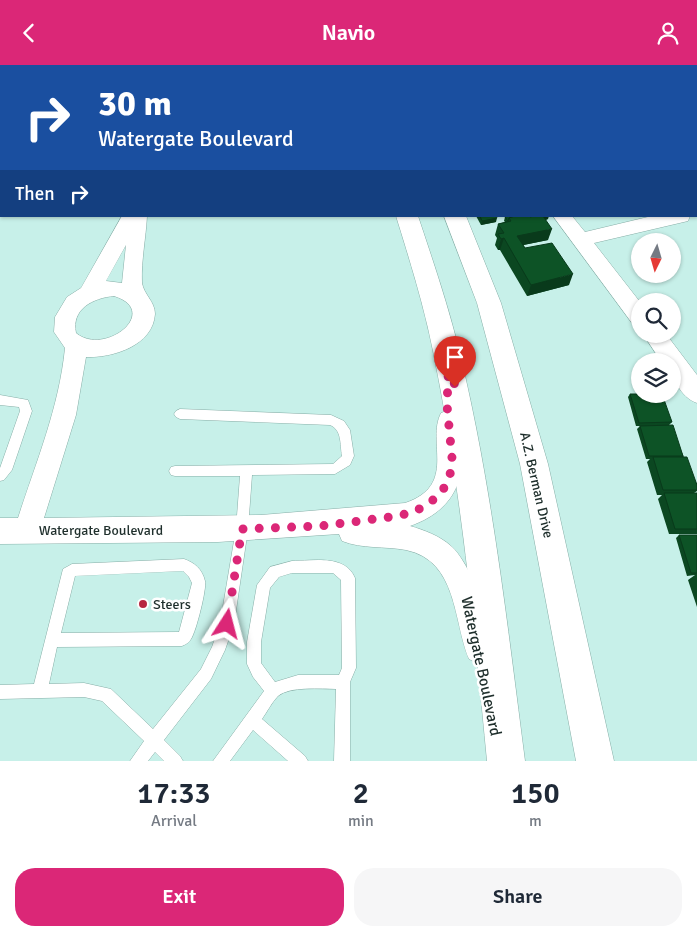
<!DOCTYPE html>
<html lang="en">
<head>
<meta charset="utf-8">
<style>
	body { margin:0; font-family:Signika,sans-serif; background:#f6f6f7; color:#1f2937; height:100vh; display:flex; flex-direction:column; font-size:19px; white-space:nowrap }
	* { box-sizing:border-box; margin:0 }
	p { font-size:16px; color:#747a83 }
	.icon { flex:none; width:28px; height:28px; fill:none; stroke:currentColor; stroke-width:2; stroke-linecap:round; stroke-linejoin:round }
	.map { position:relative; height:696px; overflow:hidden }
	.details { display:flex; flex-direction:column; background:#fff; flex:1 }
	.details>* { flex:none }
	.hud { position:absolute; left:0px; top:0px; width:698px; height:152px; box-shadow:0 1px 4px #0004; background:#1a4fa0; color:#fff; overflow:hidden }
	.needle { width:32px; rotate:185deg }
	.buttons { position:absolute; left:631px; top:168px; display:grid; gap:10px }
	.buttons a { display:grid; place-items:center; width:50px; height:50px; border-radius:50%; background:#fff; box-shadow:0 1px 4px #0004; font-size:25px }
	.pin { position:absolute; display:grid; place-items:center; width:42px; height:42px; color:#fff; margin:-51px -21px; border-radius:50% 50% 50% 0; rotate:-45deg; box-shadow:0 0 5px #0007 }
	.pin .icon { rotate:45deg }
	.me { position:absolute; width:55px; margin:-28px; rotate:9deg; stroke-linejoin:round; filter:drop-shadow(0 0 4px #0008) }
	.turn { display:flex; align-items:center; gap:18px; height:105px; padding:0 15px; font-size:22px }
	.turn .icon { width:65px; height:65px; stroke-width:2.5 }
	.turn b { display:block; font-size:35px; line-height:42px }
	.then { display:flex; align-items:center; height:48px; padding:0 15px; background:#0003; gap:10px; font-size:19px }
	.eta { display:flex; justify-content:space-evenly; align-items:center; height:85px; text-align:center }
	.eta b { font-size:30px; font-weight:600; line-height:35px }
	.primary-button { display:flex; gap:10px; margin-top:auto; padding:10px 15px }
	.primary-button a { flex:1; height:58px; border-radius:20px; background:#db2777; color:#fff; font-size:20px; font-weight:600; line-height:58px; text-align:center }
	.primary-button a+a { background:#f6f6f7; color:#1f2937 }
	header { display:flex; justify-content:space-between; align-items:center; height:65px; padding:0 15px; background:#db2777; color:#fff; font-size:22px; font-weight:600 }
	.map>svg:first-child { display:block }
</style>
</head>
<body>
<header><svg class="icon" aria-label="back" viewBox="0 0 24 24"><path d="M15 5l-7 7 7 7"/></svg>Navio<svg class="icon" aria-label="person" viewBox="0 0 24 24"><circle cx="12" cy="8" r="4"/><path d="M4 21q1-7 8-7t8 7"/></svg></header>
<div class="map">
<svg width="697" height="696" viewBox="0 0 697 696">
	<rect width="100%" height="100%" fill="#c7f0e9"/>
	<g fill="none" stroke-linecap="round" stroke-linejoin="round">
		<g stroke="#87aea7" stroke-width="1">
			<g id="service">
				<polygon points="0,330 28,335 32,346 12,405 4,415 0,416 0,403 20,346 19,342 0,340"/>
				<path d="M180,344L331,350L344,356L350,365L354,391L350,400L335,409L252,410L248,464L234,559L225,585L211,614L164,675L180,691L183,696H164L155,687L148,696H130L144,676L102,636L84,632L0,634V620L34,619L63,504L72,499L184,494C195,498 202,504 205,516C207,523 196,567 191,574C189,578 186,579 182,581L57,582L49,619L84,618L111,624L153,664L201,604L212,582L220,559L236,464L240,411H175L171,410L169,406L171,402L175,401L333,399L342,391C340,379 342,365 330,360L180,354L176,352L174,349L176,346ZM183,506L189,512L192,518L179,567L61,568L75,511Z"/>
				<path d="M292,496C313,496 345,489 355,513L356,603L350,617V696H334L336,624C321,624 290,621 278,631C272,637 267,647 262,654L305,691L308,696H288L253,665L230,696H213L264,626L253,612L247,599V577L257,520L270,502ZM292,508H333L341,515L342,603L339,610H298L275,617L261,598V577L270,523L279,512Z"/>
			</g>
		</g>
		<g stroke="#87aea7" stroke-width="1">
			<g id="minor">
				<polygon points="478,0 494,0 494,1 479,1"/>
				<polygon points="586,0 602,0 603,1 587,1"/>
				<polygon points="686,0 697,0 697,5 696,1"/>
				<rect x="696" y="66" width="1" height="10"/>
				<path d="M122,151H147C146,172 141,196 142,217C143,229 155,236 155,249C153,281 112,293 86,292L76,350L44,453L261,450L405,438C458,420 426,377 441,348L449,345L457,348C462,357 462,367 463,378C465,420 450,447 410,461C424,465 440,471 451,481C469,496 495,561 494,584C494,587 491,591 489,594L479,599L469,594C453,556 458,496 406,485C384,481 362,484 342,476L339,469L218,477L0,479V453H18C36,397 59,343 65,283L54,267L55,252L67,232L81,223ZM126,180L122,218L106,216ZM114,231C162,246 105,292 76,268C71,244 93,233 114,231Z"/>
				<polygon points="553,151 572,151 585,167 652,151 690,151 688,156 594,178 640,237 640,260 632,258"/>
				<path d="M643,269H666L697,310V338C680,332 672,313 672,296H661Z"/>
			</g>
		</g>
		<g stroke="#87aea7" stroke-width="1">
			<g id="secondary">
				<polygon points="322,0 340,0 341,1 323,1"/>
				<polygon points="364,0 382,0 383,1 365,1"/>
				<path d="M396,151H418C433,196 448,240 459,285C492,420 507,558 525,696H487C474,559 461,422 433,286C424,241 410,196 396,151Z"/>
				<polygon points="444,151 466,151 501,238 548,399 614,696 576,696 520,399 477,238"/>
			</g>
		</g>
		<use href="#service" fill="#fff" fill-rule="evenodd"/>
		<use href="#minor" fill="#fff" fill-rule="evenodd"/>
		<use href="#secondary" fill="#fff" fill-rule="evenodd"/>
	</g>
	<g fill="#0b4721">
		<polygon points="425,0 464,0 460,1 461,1 425,1"/>
		<polygon points="476,151 496,151 496,157 481,160"/>
		<polygon points="505,152 548,154 546,155 548,175 523,180 525,183 569,220 527,231 500,185 498,185 495,180 497,173 495,170 498,159 505,157 504,156"/>
		<polygon points="630,329 672,357 669,360 697,420 697,426 694,428 697,428 697,469 669,469 658,434 662,430 657,430 647,397 650,394 646,394 637,364 640,361 636,361 628,332"/>
		<polygon points="679,470 697,470 697,542 688,515 695,510 687,511 676,473"/>
	</g>
	<g fill="#093a1b">
		<polygon points="546,151 549,151 548,154 527,159 529,155"/>
		<polygon points="497,153 496,157 481,160 482,156"/>
		<polygon points="552,164 548,175 514,182 517,171"/>
		<polygon points="504,173 500,185 498,185 501,174"/>
		<polygon points="573,209 569,220 527,231 531,220"/>
	</g>
	<g fill="#0d5326" stroke="#093a1b">
		<polygon points="441,0 460,0 461,1 442,1"/>
		<polygon points="480,151 496,151 497,153 482,156"/>
		<polygon points="507,151 515,151 509,153 508,156 505,152"/>
		<polygon points="515,151 529,151 530,152 534,151 543,151 552,164 517,171 525,183 552,178 573,209 531,220 504,173 501,174 498,169 504,168 498,159 511,156 509,153"/>
		<polygon points="630,329 662,329 672,357 639,358"/>
		<polygon points="673,360 683,391 649,391 640,361"/>
		<polygon points="653,392 687,392 697,420 697,425 663,425"/>
		<polygon points="664,428 697,428 697,464 675,464"/>
		<polygon points="679,470 697,470 697,508 691,508"/>
	</g>
	<g fill="none" stroke-linecap="round" stroke-linejoin="round">
		<polyline stroke="#db2777" stroke-width="9" stroke-dasharray="0 16.2" points="227,559 242,464 321,461 398,451 416,446 433,435 444,423 450,410 452,393 447,340 449,291 455,322"/>
	</g>
	<circle fill="#b72640" stroke="#fff" stroke-width="2" cx="143" cy="539" r="5"/>
	<g text-anchor="middle" stroke-width="5" stroke-linejoin="round" paint-order="stroke">
		<g font-size="14" fill="#1f2f2c" stroke="#fff">
			<text transform="translate(537 420) rotate(77)" y="5">A.Z. Berman Drive</text>
			<text x="101" y="470">Watergate Boulevard</text>
		</g>
		<g font-size="14" fill="#1f2f2c" stroke="#fff" text-anchor="start">
			<text x="153" y="544">Steers</text>
		</g>
		<g font-size="16" fill="#1f2f2c" stroke="#fff">
			<text transform="translate(482 601) rotate(78)" y="6">Watergate Boulevard</text>
		</g>
	</g>
</svg>
<div class="buttons">
<a><svg class="needle" viewBox="-14 -14 28 28"><path d="M0-13l5 13h-10z" fill="#e53935"/><path d="M0 13l5-13h-10z" fill="#747a83"/></svg></a>
<a><svg class="icon" aria-label="search" viewBox="0 0 24 24"><circle cx="10" cy="10" r="6"/><path d="M15 15l6 6"/></svg></a>
<a><svg class="icon" aria-label="layers" viewBox="0 0 24 24"><path d="M12 4l9 5-9 5-9-5zM3 14l9 5 9-5"/></svg></a>
</div>
<div class="pin" style="left:455px;top:322px;background:#d93025"><svg class="icon" aria-label="arrive" viewBox="0 0 24 24"><path d="M6 21V4h12l-3 4 3 4H6"/></svg></div>
<svg class="me" style="left:227px;top:559px" viewBox="-20 -20 40 40"><path d="M0-17L14 15 0 8-14 15z" fill="#db2777" stroke="#fff" stroke-width="4"/></svg>
<div class="hud">
<div class="turn"><svg class="icon" aria-label="right" viewBox="0 0 24 24"><path d="M7 20v-9h11M14 6l5 5-5 5"/></svg><div><b>30 m</b>Watergate Boulevard</div></div>
<div class="then">Then<svg class="icon" aria-label="right" viewBox="0 0 24 24"><path d="M7 20v-9h11M14 6l5 5-5 5"/></svg></div>
</div>
</div>
<section class="details">
<div class="eta">
<div><b>17:33</b><p>Arrival</p></div>
<div><b>2</b><p>min</p></div>
<div><b>150</b><p>m</p></div>
</div>
<div class="primary-button"><a>Exit</a><a>Share</a></div>
</section>
</body>
</html>
